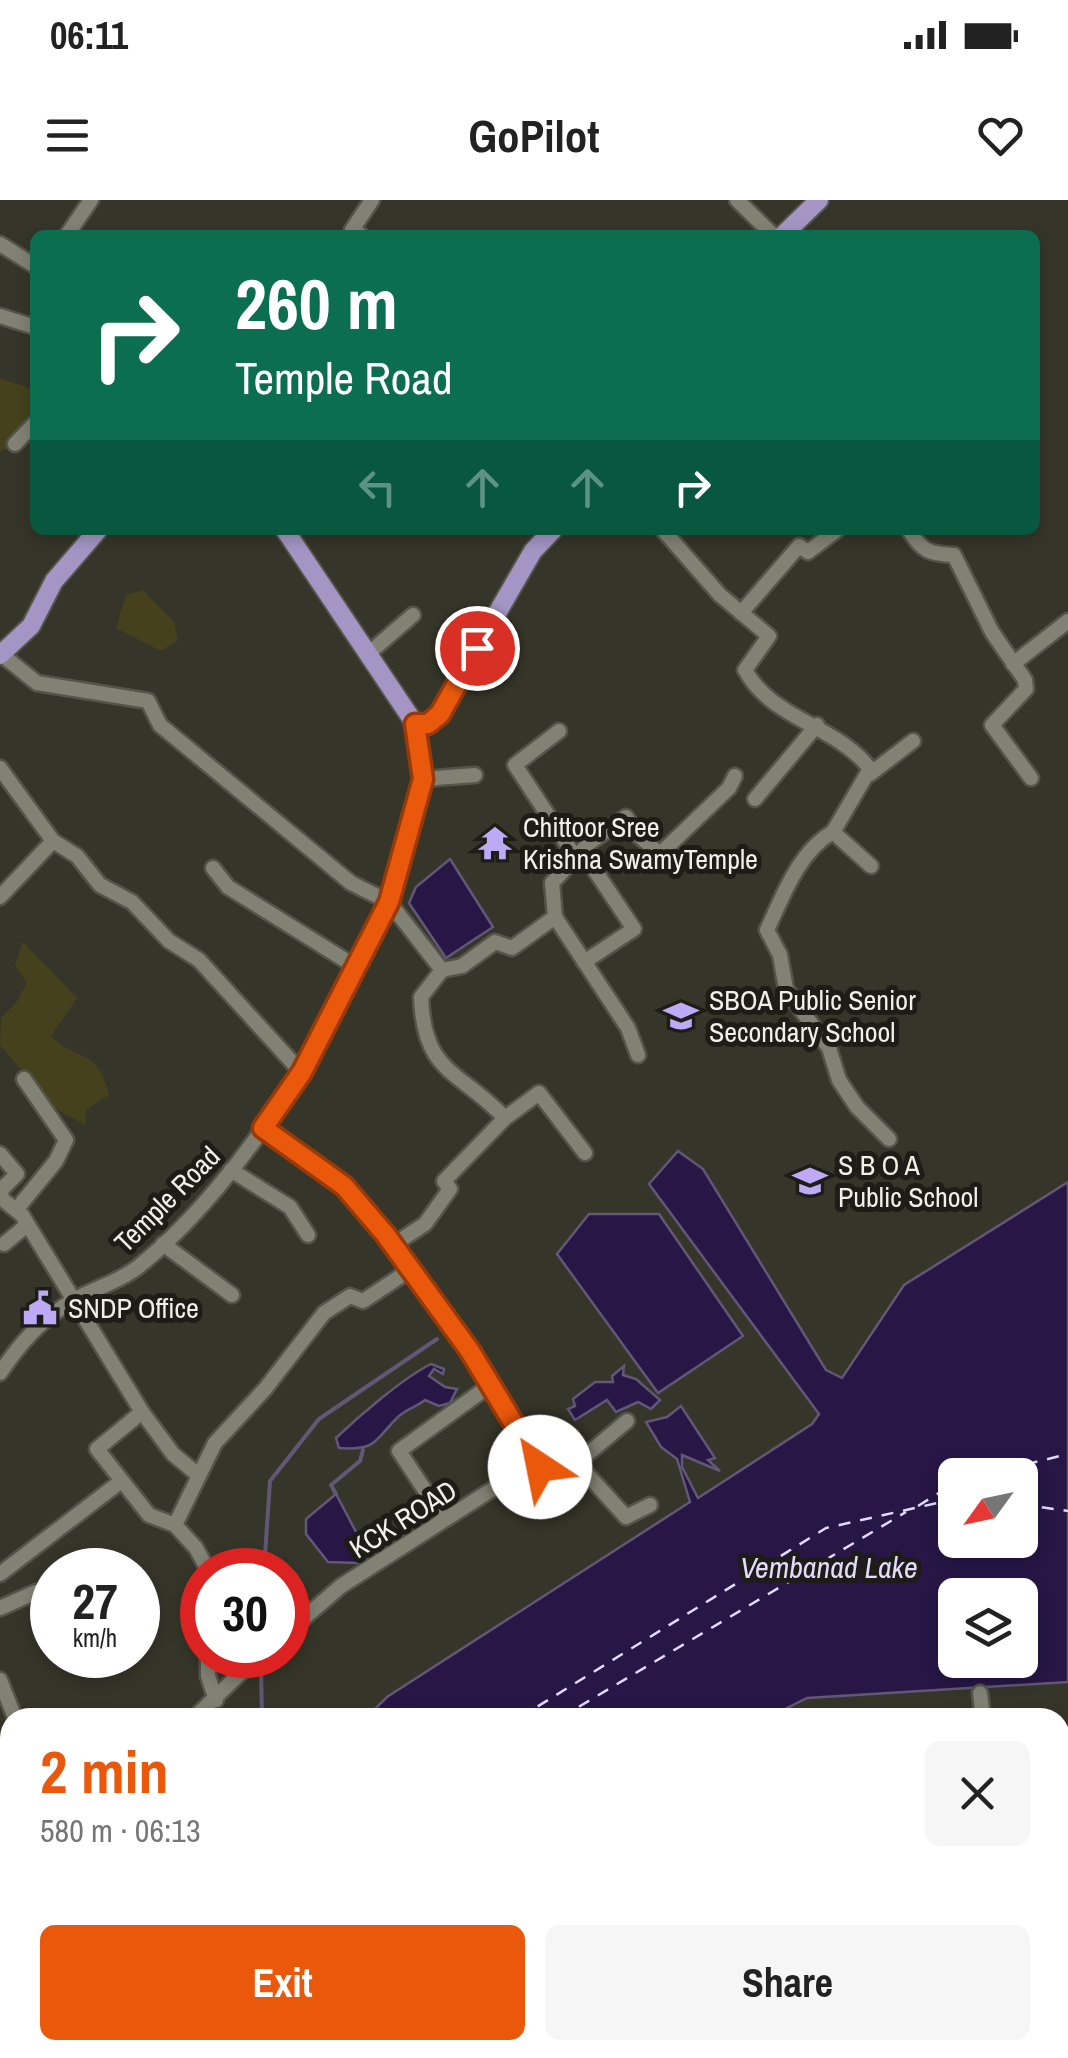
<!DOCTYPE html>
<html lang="en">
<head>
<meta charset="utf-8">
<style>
	body { margin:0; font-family:"Archivo Narrow",sans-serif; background:#f6f6f6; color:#222; height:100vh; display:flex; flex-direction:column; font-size:38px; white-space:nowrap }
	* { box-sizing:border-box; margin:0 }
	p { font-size:32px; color:#767676 }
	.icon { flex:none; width:55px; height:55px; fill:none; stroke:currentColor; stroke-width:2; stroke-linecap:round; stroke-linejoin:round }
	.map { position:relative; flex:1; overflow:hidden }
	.panel { position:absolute; left:0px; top:1508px; width:1070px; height:352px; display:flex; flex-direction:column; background:#fff; border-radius:30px 30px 0 0; box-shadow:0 5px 15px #0003 }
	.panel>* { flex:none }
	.guide { position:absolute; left:30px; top:30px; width:1010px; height:305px; border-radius:15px; box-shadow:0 5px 15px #0003; background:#0b6e4f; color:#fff; overflow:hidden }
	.needle { width:65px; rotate:237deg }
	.buttons { position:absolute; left:938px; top:1258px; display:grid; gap:20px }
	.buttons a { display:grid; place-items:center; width:100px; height:100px; border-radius:15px; background:#fff; box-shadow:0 5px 15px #0003; font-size:50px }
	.speed { position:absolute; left:30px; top:1348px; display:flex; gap:20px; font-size:50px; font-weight:700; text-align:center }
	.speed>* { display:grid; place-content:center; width:130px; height:130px; border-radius:50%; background:#fff; box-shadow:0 5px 15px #0003; line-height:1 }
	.speed small { font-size:25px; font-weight:400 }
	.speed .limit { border:15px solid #d22; background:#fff; color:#111 }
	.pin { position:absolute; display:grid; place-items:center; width:85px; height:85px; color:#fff; margin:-42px; border:5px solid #fff; border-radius:50%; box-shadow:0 2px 10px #0007 }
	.me { position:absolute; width:110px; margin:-55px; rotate:326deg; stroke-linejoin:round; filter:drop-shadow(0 0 8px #0008) }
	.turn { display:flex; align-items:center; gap:35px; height:210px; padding:0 40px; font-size:45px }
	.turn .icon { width:130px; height:130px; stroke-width:2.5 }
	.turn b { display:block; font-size:70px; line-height:85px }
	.lanes { display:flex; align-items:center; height:95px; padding:0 40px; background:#0003; justify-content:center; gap:50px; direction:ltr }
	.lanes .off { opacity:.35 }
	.round { display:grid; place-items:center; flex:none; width:105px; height:105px; border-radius:15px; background:#f6f6f6 }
	.overview { display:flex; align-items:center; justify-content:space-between; height:170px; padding:0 40px }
	h1 { font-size:60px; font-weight:800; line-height:75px; color:#ea580c }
	.cta { display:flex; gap:20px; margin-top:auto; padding:20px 40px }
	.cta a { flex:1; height:115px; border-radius:15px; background:#ea580c; color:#fff; font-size:40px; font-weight:800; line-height:115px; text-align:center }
	.cta a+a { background:#f6f6f6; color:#222 }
	.status { display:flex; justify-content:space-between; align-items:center; height:70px; padding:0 50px; background:#fff; direction:ltr }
	.status svg { height:28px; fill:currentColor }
	header { display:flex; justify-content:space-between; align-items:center; height:130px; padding:0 40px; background:#fff; font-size:45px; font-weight:800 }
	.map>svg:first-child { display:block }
</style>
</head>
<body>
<div class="status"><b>06:11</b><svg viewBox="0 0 49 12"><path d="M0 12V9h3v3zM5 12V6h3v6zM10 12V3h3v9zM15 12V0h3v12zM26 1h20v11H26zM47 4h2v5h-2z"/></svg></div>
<header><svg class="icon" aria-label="menu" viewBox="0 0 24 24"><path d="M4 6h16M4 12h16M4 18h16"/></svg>GoPilot<svg class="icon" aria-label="heart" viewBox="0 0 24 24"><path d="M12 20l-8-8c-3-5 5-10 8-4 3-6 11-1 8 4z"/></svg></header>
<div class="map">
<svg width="1068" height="1858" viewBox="0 0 1068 1858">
	<rect width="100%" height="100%" fill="#363529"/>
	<g fill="#44411c">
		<polygon points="0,178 35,190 35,242 0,251"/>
		<polygon points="143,390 174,422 178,440 161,451 116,428 126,395"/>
		<path d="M23,742L77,798L51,836C83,866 96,845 109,895L86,910L85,925L56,909L0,845L1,818L16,803L27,783L15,765Z"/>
		<polygon points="0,1703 10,1716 10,1850 16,1850 8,1858 0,1857"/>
	</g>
	<g fill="#271646" stroke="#635777" stroke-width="2.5" fill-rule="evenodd">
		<polygon points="450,659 493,727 446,758 409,703 416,687"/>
		<path d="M678,951L703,969L826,1170L842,1178L904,1085L1068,982V1482L807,1498L769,1517L366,1518L387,1497L690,1302L677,1259L661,1247L646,1222L667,1217L681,1206L715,1258L708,1260L720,1271L682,1255V1267L698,1298L812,1224L819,1214L649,984ZM955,1275H1020V1340H955ZM955,1395H1020V1460H955Z"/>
		<polygon points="589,1014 659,1014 743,1136 658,1193 557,1054"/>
		<path d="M431,1164L444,1169L443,1174L434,1169L429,1176L445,1187L457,1189L450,1203L439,1206L425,1200C416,1207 406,1209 398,1217C374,1240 378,1251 339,1248L336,1238C359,1216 403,1178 431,1164Z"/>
		<polygon points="624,1166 623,1175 636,1179 660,1200 651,1209 638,1202 616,1212 607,1200 575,1220 568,1209 575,1206 573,1199 595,1182 613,1182 612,1176"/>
		<polygon points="336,1294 365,1349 358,1363 328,1362 306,1334 306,1319"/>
		<polygon points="56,1850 276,1850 268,1858 49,1858"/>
		<polygon points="787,1850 886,1850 889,1851 887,1858 783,1858"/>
		<polygon points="912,1850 999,1850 1006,1858 905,1858"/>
	</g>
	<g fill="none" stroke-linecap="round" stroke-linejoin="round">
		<g stroke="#635777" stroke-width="4">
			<polyline points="336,1294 331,1285 360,1261 363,1250"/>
			<polyline points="264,1370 270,1281 319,1219 437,1139"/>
			<polyline points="261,1466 262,1518"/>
		</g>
		<g stroke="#e3dbfd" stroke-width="2.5" stroke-dasharray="12 10" stroke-linecap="butt">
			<polyline points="983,1275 1068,1254"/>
			<polyline points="1020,1304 1068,1311"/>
			<polyline points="918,1306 955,1283"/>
			<polyline points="519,1518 826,1328 955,1299"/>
			<polyline points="560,1518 906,1312"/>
			<polyline points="154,1850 154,1858"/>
			<polyline points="97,1858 100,1850"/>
		</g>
		<g stroke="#54544a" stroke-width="19">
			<g id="minor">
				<polyline points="737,0 773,35"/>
				<polyline points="67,35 91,0"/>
				<polyline points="361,35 352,30 372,0"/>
				<polyline points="0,44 35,66"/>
				<polyline points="0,116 35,127"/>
				<polyline points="15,244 35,223"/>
				<path d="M663,330L720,395L769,436L745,470C773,521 837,525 870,569L833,632L871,666"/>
				<path d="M909,330C922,352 931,354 954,355L992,432L1025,480L1026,489L992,525L1031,578"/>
				<polyline points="741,413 799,346 808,352 837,330"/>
				<polyline points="1,454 37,483 148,501 160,525 351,683 389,702 442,770 462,766 495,742 512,748 555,717 628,828 638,855"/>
				<polyline points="368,454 413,415"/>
				<polyline points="1013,464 1068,421"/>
				<polyline points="559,531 515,565 576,658"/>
				<polyline points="0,568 53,641 77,656 100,685 132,702 169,741 199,760 302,873 389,702 423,579 415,524"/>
				<polyline points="870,574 913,541"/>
				<polyline points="423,579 475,575"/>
				<polyline points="755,599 817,525"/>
				<path d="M833,632C799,651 783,696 767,730L780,755L786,789L829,848L839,880L857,907L889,939"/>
				<polyline points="582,651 634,729 584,762"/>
				<polyline points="213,668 228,687 356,767"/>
				<polyline points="0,697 53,641"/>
				<polyline points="555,717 552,683 589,643 626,617 638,635 660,654 729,588 735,576"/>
				<path d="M442,770L421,797C424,874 458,869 505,918"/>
				<path d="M263,927C290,946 321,962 344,986C423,1065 476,1168 535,1262L341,1386L288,1432"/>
				<polyline points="0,954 17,974 1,990 2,999 22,1015 142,1212"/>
				<polyline points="231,970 290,1007 308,1035"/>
				<polyline points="16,1010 56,961 66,940 24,879"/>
				<polyline points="4,1044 27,1025"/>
				<polyline points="163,1044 232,1095"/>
				<polyline points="393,1045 425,1024 450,989 444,981 505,918 539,893 585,953"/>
				<path d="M0,1173C21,1142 43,1117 76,1099C97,1087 119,1082 138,1067C204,1014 255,942 302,873"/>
				<polyline points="535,1262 540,1267 577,1263 626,1317 650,1305"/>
				<polyline points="577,1263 627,1221"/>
				<polyline points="444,1319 399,1251 489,1186"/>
				<polyline points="175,1325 149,1315 97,1249 142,1212 173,1254 197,1274"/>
				<polyline points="208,1370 196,1348 175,1325 215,1243 265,1189 324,1113 350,1096 363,1101 410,1070"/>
				<polyline points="0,1374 120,1282"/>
				<polyline points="0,1408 36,1392 49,1400"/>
				<polyline points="208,1455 208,1476 216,1500"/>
				<polyline points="0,1480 15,1518"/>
				<polyline points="980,1493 983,1518"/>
				<polyline points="194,1518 259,1455"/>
				<polyline points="1060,1599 1068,1590"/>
				<polyline points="1060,1655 1068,1657"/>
				<polyline points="1059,1850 1063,1858"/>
				<polyline points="477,1858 484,1850"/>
				<polyline points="533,1858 541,1850"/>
			</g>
		</g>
		<g stroke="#54544a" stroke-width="22">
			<g id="major">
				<polyline points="783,35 819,0"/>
				<polyline points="285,330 415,524 428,525 439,514 533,351 553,330"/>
				<polyline points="0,455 31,426 54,381 98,330"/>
			</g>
		</g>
		<use href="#minor" stroke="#828274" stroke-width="14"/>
		<use href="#major" stroke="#a495c5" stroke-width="18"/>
	</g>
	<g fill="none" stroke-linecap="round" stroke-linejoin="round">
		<g stroke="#983908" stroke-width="25">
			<polyline id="route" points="477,448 440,514 428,524 415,524 423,579 389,702 302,872 263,928 344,986 385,1034 470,1151 540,1267"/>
		</g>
		<use href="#route" stroke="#ea580c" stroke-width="18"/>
	</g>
	<defs>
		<g id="temple-bare" transform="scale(2.7)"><path d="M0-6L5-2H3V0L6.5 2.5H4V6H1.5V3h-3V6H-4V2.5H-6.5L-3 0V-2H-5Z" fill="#bea9f5" stroke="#1d1c17" stroke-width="2.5" paint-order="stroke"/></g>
		<g id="school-bare" transform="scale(2.7)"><path d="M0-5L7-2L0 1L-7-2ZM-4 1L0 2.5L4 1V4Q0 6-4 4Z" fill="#bea9f5" stroke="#1d1c17" stroke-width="2.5" paint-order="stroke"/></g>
		<g id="civic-bare" transform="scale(2.7)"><path d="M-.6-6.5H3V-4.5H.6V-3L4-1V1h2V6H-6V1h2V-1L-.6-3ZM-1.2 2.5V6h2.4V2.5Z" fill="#bea9f5" stroke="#1d1c17" stroke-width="2.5" paint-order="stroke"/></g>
	</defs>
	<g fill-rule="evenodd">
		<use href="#temple-bare" x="495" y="643"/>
		<use href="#school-bare" x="681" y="816"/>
		<use href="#school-bare" x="810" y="981"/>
		<use href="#civic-bare" x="40" y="1108"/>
	</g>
	<g text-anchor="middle" stroke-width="10" stroke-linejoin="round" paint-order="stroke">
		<g font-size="28" fill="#f0efe8" stroke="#1d1c17" text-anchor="start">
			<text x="523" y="637">Chittoor Sree<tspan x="523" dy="32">Krishna SwamyTemple</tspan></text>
			<text x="709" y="810">SBOA Public Senior<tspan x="709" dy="32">Secondary School</tspan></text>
			<text x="838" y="975">S B O A<tspan x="838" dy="32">Public School</tspan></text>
			<text x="68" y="1118">SNDP Office</text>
		</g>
		<g font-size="28" fill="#f0efe8" stroke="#1d1c17">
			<text transform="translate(167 999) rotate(-45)" y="10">Temple Road</text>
			<text transform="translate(403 1319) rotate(-32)" y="10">KCK ROAD</text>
		</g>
		<g font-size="30" font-style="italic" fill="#e3dbfd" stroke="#1d1c17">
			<text x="829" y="1378">Vembanad Lake</text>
		</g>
	</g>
</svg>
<div class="buttons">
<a><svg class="needle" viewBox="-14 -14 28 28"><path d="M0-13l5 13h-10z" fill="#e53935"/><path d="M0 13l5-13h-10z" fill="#767676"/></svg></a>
<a><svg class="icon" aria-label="layers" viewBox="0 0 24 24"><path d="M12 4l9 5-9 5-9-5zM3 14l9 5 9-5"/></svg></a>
</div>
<div class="speed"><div>27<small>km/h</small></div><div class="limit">30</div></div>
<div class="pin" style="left:477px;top:448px;background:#d93025"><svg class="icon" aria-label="arrive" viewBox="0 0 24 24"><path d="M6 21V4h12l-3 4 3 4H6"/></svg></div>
<svg class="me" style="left:540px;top:1267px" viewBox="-20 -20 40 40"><circle r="19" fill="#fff"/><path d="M0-13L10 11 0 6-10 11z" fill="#ea580c"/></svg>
<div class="guide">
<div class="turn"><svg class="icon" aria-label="right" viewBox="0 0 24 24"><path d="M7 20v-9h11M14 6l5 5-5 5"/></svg><div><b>260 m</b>Temple Road</div></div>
<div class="lanes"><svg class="icon off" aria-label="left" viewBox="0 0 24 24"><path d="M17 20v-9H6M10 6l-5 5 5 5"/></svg><svg class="icon off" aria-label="ahead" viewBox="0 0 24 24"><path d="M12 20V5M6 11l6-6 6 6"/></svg><svg class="icon off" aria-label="ahead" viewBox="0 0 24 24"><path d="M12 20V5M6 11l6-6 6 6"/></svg><svg class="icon" aria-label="right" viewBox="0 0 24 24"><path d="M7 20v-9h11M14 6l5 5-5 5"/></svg></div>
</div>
<section class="panel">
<div class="overview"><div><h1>2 min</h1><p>580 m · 06:13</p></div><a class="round"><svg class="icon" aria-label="close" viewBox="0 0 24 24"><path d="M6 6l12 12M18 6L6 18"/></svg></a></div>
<div class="cta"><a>Exit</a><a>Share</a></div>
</section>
</div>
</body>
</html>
